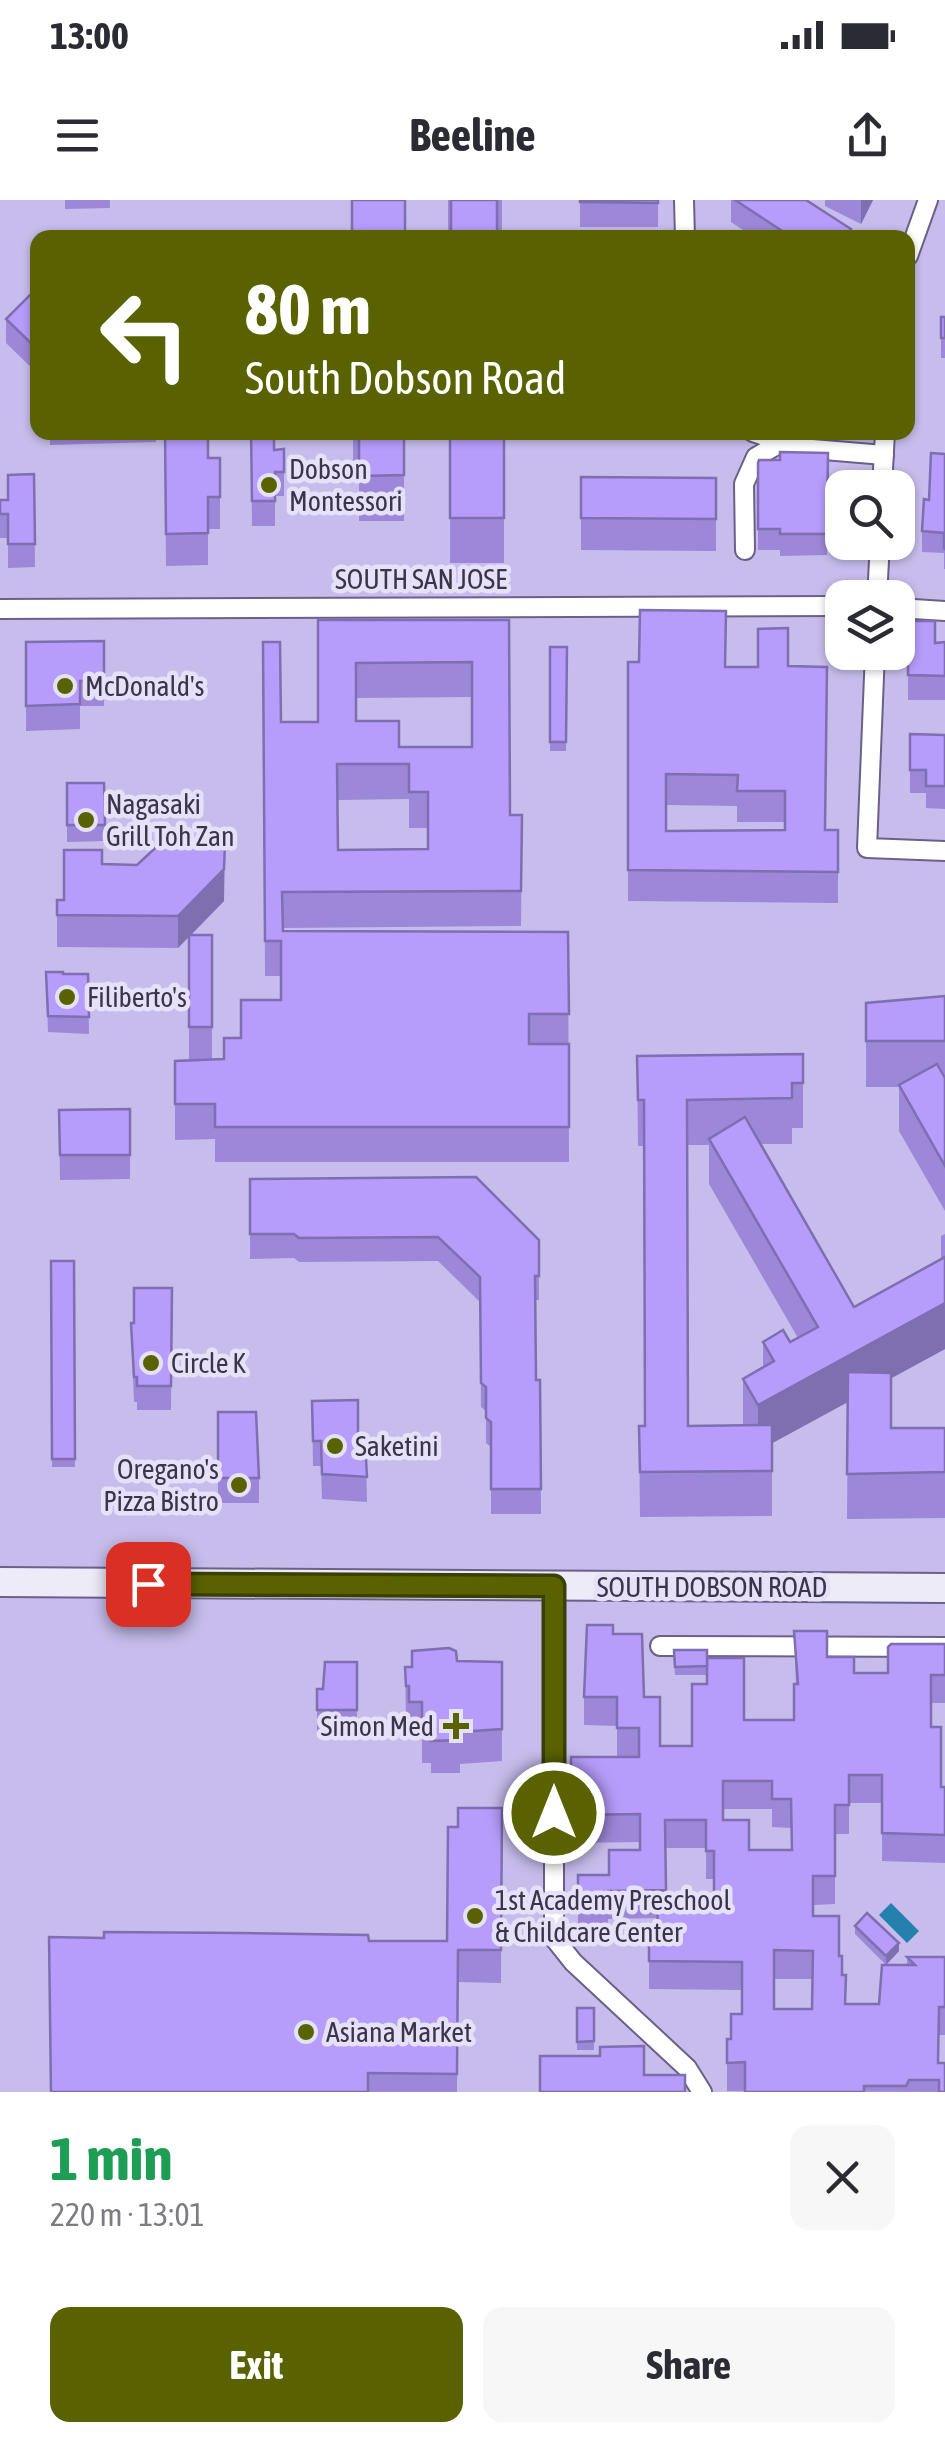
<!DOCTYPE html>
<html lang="en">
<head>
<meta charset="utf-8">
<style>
	body { margin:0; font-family:"Asap Condensed",sans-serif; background:#f7f7f7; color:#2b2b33; height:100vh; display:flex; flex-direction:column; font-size:38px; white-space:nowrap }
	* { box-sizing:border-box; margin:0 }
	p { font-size:32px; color:#7c7c81 }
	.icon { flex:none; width:55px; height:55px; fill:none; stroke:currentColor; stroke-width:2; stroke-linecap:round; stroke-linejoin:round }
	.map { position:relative; height:1892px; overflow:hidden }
	.side { display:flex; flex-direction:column; background:#fff; flex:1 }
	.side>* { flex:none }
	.banner { position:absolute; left:30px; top:30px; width:885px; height:210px; border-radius:20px; box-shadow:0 2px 8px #0004; background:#5a6200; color:#fff; overflow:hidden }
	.tools { position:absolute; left:825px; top:270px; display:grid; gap:20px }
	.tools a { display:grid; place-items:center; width:90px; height:90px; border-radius:20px; background:#fff; box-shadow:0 2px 8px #0004; font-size:50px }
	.pin { position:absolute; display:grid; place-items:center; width:85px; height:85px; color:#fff; margin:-42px; border-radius:20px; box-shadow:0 5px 15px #0006 }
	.me { position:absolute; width:110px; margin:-55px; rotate:0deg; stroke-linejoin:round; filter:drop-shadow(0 0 8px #0008) }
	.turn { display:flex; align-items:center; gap:35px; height:210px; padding:0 50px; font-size:45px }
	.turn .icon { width:130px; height:130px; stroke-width:2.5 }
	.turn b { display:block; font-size:70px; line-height:85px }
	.round { display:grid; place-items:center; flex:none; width:105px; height:105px; border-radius:20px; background:#f7f7f7 }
	.overview { display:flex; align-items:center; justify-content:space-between; height:170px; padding:0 50px }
	h1 { font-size:60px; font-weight:700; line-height:75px; color:#1e9e55 }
	.button { display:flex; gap:20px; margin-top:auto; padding:20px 50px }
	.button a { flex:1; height:115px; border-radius:20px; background:#5a6200; color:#fff; font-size:40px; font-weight:700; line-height:115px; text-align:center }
	.button a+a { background:#f7f7f7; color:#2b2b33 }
	.status { display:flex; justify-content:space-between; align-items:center; height:70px; padding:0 50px; background:#fff; direction:ltr }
	.status svg { height:28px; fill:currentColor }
	header { display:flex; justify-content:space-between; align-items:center; height:130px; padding:0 50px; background:#fff; font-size:45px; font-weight:700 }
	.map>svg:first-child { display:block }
</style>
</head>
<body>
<div class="status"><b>13:00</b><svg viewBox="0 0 49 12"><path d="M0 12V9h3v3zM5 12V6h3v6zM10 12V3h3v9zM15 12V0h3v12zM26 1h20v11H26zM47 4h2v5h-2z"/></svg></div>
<header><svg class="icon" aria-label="menu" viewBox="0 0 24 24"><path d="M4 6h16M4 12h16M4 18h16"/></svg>Beeline<svg class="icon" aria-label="share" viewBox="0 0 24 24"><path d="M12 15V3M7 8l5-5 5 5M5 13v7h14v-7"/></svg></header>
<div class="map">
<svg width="945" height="1892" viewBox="0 0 945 1892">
	<rect width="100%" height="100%" fill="#c7bcec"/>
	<polygon fill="#2580ad" points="891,1703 919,1731 907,1743 879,1715"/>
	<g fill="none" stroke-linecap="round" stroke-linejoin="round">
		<g stroke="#6a608a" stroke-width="22">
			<g id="street">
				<polyline points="684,0 685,38"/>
				<polyline points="908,56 928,0"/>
				<polyline points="753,232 800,248 884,255"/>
				<polyline points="882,288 885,232"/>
				<polyline points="745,350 744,284 756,257 782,242"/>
				<polyline points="877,398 880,342"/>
				<polyline points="898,408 945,411"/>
				<polyline points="0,409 842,406"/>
				<polyline points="875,452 867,648 945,651"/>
				<polyline points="554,1386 554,1738 573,1762 687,1868 702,1892"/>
				<polyline points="660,1446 945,1447"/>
			</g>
		</g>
		<g stroke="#6a608a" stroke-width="32">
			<polyline id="secondary" points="0,1382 945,1388"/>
		</g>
		<use href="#street" stroke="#fff" stroke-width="18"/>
		<use href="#secondary" stroke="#eeebf9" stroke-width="28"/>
	</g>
	<g fill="#9d87d8" fill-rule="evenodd">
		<polygon points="65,0 110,0 110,8 65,9"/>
		<rect x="448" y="0" width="54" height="38"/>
		<rect x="580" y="0" width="78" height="27"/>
		<polygon points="731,0 806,0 851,38 755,38 731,22"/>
		<polygon points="825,0 873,0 861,24 825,6"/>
		<polygon points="38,87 38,174 6,143 6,119"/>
		<rect x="941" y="117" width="4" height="41"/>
		<polygon points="50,232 156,232 156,242 50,245"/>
		<polygon points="165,232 208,258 220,258 220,329 208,329 208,365 166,366"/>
		<polygon points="251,232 274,250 284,249 284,296 275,296 275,326 252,326"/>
		<polygon points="353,232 404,232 404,321 359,321 359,279 353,279"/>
		<rect x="450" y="232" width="54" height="131"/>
		<polygon points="828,253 827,355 780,356 780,350 758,350 758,263"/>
		<polygon points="945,254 945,369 944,369 944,353 922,352 922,331 929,300"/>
		<polygon points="34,274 35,367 8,368 8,338 0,338 0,300 8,300"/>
		<polygon points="581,277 716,278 716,351 581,350"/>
		<path d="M318,420H509L510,615H522L521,726L282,728L283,731L568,732L569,962H215V939L175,940V861L224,859L241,838L281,800V776H265L263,478L281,522H318ZM472,497V547H399L356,521V498ZM409,599V628H428V649L338,650V600Z"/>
		<polygon points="908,421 935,443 945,442 945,500 908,500"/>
		<polygon points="104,441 104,506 80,506 80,529 26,531 26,442"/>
		<polygon points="550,447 567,447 566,551 550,551"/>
		<path d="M628,462L725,467L788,466L826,630H838V703L628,701ZM666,605L737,606V622H785V630L666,631Z"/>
		<polygon points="910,534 945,535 945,609 926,608 926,593 910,593"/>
		<polygon points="67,583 104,583 105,641 67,642"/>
		<polygon points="102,664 224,701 191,735 212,735 212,859 189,859 189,736 178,748 57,747 57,700 64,700"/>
		<polygon points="46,772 63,774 88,774 89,834 48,832"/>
		<polygon points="945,796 945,1011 899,931 899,887 866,887 866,803"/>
		<path d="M803,854V928H792V944H760L854,1107L941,1059V1036L945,1034V1149L891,1178V1228H945V1318L847,1319L848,1202L772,1243V1316L640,1317L639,1226H645L644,946H638L637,856ZM688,945H709V984L798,1138L790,1142H763V1167L743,1179V1225L688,1226Z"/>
		<polygon points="130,909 130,979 60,980 59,910"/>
		<polygon points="250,979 539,1040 539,1100 536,1100 536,1180 540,1180 541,1314 491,1314 491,1247 486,1243 486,1211 481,1207 480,1102 438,1061 299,1062 294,1058 250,1059"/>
		<polygon points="51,1061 74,1061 75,1267 52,1267"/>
		<polygon points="172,1088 171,1210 137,1210 137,1202 134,1202 131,1123 134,1123"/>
		<polygon points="312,1201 358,1259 366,1259 367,1302 322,1299 321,1266 313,1266"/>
		<polygon points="218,1212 259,1278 259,1303 218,1303"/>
		<path d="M794,1431L827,1457L854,1473H888L945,1444V1503H931V1527L941,1587H945V1663L882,1661V1603H849V1634H835V1704L813,1705V1716L839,1756L846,1804H879L907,1765V1757H945V1835H939V1863L945,1892L727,1891V1839H731L742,1814V1790L649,1789V1731H657V1718L608,1719V1734H578V1675H609L640,1650V1642L571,1643V1557L639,1556H617V1526L584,1525V1497L613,1434L644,1497L660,1546H692L707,1484V1475H675L674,1450L707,1458L744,1520H794L796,1484ZM723,1609H772V1627L791,1628L792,1650H749L723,1620ZM666,1648H706V1679H714V1697H666ZM774,1779H813L812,1809H774Z"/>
		<polygon points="457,1461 502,1462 502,1561 460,1564 460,1573 431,1573 431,1563 422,1563 422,1534 409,1534 409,1518 406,1518 405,1467"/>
		<polygon points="357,1462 357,1535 317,1535 317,1489 323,1489"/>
		<polygon points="502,1608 501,1783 458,1782 457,1892 50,1892 369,1741 447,1741 458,1627"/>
		<polygon points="855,1726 899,1751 886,1765 855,1734"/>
		<rect x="577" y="1808" width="17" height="42"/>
	</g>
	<g fill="#7f6eb0">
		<polygon points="861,0 873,0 861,24"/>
		<polygon points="225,643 224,701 178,748 178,716"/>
		<polygon points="945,1103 945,1149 758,1251 758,1205"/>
		<polygon points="899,1743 899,1751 886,1765 886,1756"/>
	</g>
	<g fill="#b69dfb" stroke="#7f6eb0" stroke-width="2.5" fill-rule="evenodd">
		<rect x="352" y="0" width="53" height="38"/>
		<rect x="451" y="0" width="46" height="38"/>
		<polygon points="580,0 658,0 658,3 580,2"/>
		<polygon points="735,0 806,0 851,29 845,38 793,38"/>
		<polygon points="38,87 38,150 6,119"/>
		<rect x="941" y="117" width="4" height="21"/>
		<polygon points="165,232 208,232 208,258 220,258 220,297 208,297 208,333 166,334"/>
		<polygon points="251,232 274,232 274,250 284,249 284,272 275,272 275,301 252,301"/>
		<polygon points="353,232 404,232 404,275 359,276 359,233"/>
		<rect x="450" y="232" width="54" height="86"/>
		<polygon points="780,252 828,253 827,334 780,334 780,329 758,329 758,263 759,260 780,260"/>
		<polygon points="931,253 945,254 945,349 944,348 944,333 922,331 924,299 929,300"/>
		<polygon points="34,274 35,344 8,344 8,314 0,314 0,300 8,300 8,275"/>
		<polygon points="581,277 716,278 716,319 581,318"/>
		<path d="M640,410L726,411L725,467H758V429L788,428V466L827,467L825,630H838V672L628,670V462H639ZM666,574L738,575L737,591H785V630L666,631Z"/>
		<path d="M318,420H509L510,615H522L521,691L282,692L283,731L568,732L569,814H529V844H569V927H215V904H175V861L224,859V838H241V800H281V741H265L263,442H280L281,522H318ZM472,462V547H399V521H356V463ZM337,564H409V592H428V649L338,650Z"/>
		<polygon points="908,421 935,421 935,443 945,442 945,476 908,475"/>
		<polygon points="104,441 104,481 80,481 80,504 26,506 26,442"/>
		<polygon points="550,447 567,447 566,542 550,542"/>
		<polygon points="910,534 945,535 945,586 926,586 926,570 910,570"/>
		<polygon points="67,583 104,583 105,625 67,625"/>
		<polygon points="166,638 170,642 225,643 224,669 178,716 57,715 57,700 64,700 64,650 102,650 102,664 137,665"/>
		<rect x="189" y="735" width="23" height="92"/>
		<polygon points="46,772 63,772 63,774 88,774 89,817 48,816"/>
		<polygon points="945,796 945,841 866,841 866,803"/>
		<polygon points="803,854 803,883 792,883 792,898 687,900 688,1226 772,1225 772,1271 640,1272 639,1226 645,1226 644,900 638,900 637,856"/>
		<polygon points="937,864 945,878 945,966 899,885"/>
		<polygon points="130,909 130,955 60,955 59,910"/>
		<polygon points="745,917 854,1107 945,1057 945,1103 758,1205 743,1179 774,1161 763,1142 783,1130 790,1142 818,1127 709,939"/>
		<polygon points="476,977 539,1040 539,1076 535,1076 536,1180 540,1180 541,1289 491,1289 491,1222 486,1218 486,1187 481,1183 480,1077 438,1037 299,1038 294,1034 250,1034 250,979"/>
		<polygon points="51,1061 74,1061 75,1259 52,1259"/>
		<polygon points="134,1088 172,1088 171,1186 137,1186 137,1177 134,1177 131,1123 134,1123"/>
		<polygon points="848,1172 891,1173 891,1228 945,1228 945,1272 847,1274"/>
		<polygon points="358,1200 358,1259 366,1259 367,1277 322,1274 321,1241 313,1241 312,1201"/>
		<polygon points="218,1212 256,1212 259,1278 218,1278"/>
		<path d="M587,1425H613V1434H642L644,1497H660V1546H692V1484H707V1458H744V1520H794V1484H798L794,1431H827V1457H854V1473H888V1447L891,1444H945V1475H931V1527H941V1587H945V1635L882,1633V1575H849V1605H835V1676H813V1716H839V1756H842V1775H846L845,1804H879L882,1765H915L907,1757H945V1807H939L938,1863H945V1892H939V1880H909L906,1886H864V1892H745V1862L727,1863V1839H731V1814H742V1762L649,1761V1731H658L657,1697H714V1651H706V1620H665L666,1690L608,1691V1706H578V1675H609V1650H640V1614L571,1615V1557H639V1528H617V1497H584ZM723,1581H772V1599H791L792,1650H749V1620H723ZM774,1750L813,1751L812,1809H774Z"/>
		<polygon points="449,1448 456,1451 457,1461 502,1462 502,1529 460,1532 460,1540 431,1541 431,1531 422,1531 422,1502 409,1502 409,1486 406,1486 405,1467 412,1467 412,1451"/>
		<polygon points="674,1450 707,1450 707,1466 675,1467"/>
		<polygon points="325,1462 357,1462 357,1510 317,1510 317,1489 323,1489"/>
		<polygon points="458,1608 502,1608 501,1750 458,1750 457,1874 368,1873 368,1892 51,1892 49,1737 104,1738 104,1732 240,1733 368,1735 369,1741 447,1741 448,1627 458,1627"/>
		<polygon points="867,1713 899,1743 886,1756 855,1726"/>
		<polygon points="577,1808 594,1808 594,1841 577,1842"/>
		<polygon points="644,1846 644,1875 685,1875 685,1892 540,1892 540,1856 600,1856 600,1847"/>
	</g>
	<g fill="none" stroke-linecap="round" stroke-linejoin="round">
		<g stroke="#3a4000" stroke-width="25">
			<polyline id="route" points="148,1384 554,1386 554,1613"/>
		</g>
		<use href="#route" stroke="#5a6200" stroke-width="18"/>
	</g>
	<g fill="#5a6200" stroke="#e6e1f9" stroke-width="4">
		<circle cx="269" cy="285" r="10"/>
		<circle cx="65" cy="486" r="10"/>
		<circle cx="86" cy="620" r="10"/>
		<circle cx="67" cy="797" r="10"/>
		<circle cx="151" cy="1163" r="10"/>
		<circle cx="335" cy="1246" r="10"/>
		<circle cx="239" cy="1285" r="10"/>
		<path d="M451 1511h10v10h10v10h-10v10h-10v-10h-10v-10h10z"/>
		<circle cx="475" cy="1716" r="10"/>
		<circle cx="306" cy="1832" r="10"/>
	</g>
	<g text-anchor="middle" stroke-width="9" stroke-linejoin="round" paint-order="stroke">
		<g font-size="28" fill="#3a3548" stroke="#e6e1f9" text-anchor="start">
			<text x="289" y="279">Dobson<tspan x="289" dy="32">Montessori</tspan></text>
			<text x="85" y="496">McDonald's</text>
			<text x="106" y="614">Nagasaki<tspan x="106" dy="32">Grill Toh Zan</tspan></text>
			<text x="87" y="807">Filiberto's</text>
			<text x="171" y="1173">Circle K</text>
			<text x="355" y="1256">Saketini</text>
			<text x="219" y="1279" text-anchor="end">Oregano's<tspan x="219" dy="32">Pizza Bistro</tspan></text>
			<text x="434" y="1536" text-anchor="end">Simon Med</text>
			<text x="495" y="1710">1st Academy Preschool<tspan x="495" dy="32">&amp; Childcare Center</tspan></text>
			<text x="326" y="1842">Asiana Market</text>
		</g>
		<g font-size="28" fill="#3a3548" stroke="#e6e1f9">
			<text x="421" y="389">SOUTH SAN JOSE</text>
			<text x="712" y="1397">SOUTH DOBSON ROAD</text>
		</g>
	</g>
</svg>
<div class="tools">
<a><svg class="icon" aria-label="search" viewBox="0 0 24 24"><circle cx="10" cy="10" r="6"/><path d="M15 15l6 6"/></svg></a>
<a><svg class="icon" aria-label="layers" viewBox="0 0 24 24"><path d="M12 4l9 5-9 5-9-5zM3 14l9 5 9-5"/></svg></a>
</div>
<div class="pin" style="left:148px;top:1384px;background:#d93025"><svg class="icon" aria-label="arrive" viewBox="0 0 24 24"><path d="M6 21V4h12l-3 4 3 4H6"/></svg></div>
<svg class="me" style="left:554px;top:1613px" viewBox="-20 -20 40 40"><circle r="17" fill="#5a6200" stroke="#fff" stroke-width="3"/><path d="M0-11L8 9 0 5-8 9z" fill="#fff"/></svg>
<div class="banner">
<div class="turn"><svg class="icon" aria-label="left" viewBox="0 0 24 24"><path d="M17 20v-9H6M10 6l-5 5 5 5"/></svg><div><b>80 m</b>South Dobson Road</div></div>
</div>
</div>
<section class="side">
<div class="overview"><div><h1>1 min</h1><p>220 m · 13:01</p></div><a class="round"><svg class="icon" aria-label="close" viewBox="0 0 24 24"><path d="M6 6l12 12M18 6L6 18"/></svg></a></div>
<div class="button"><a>Exit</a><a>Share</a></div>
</section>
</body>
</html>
